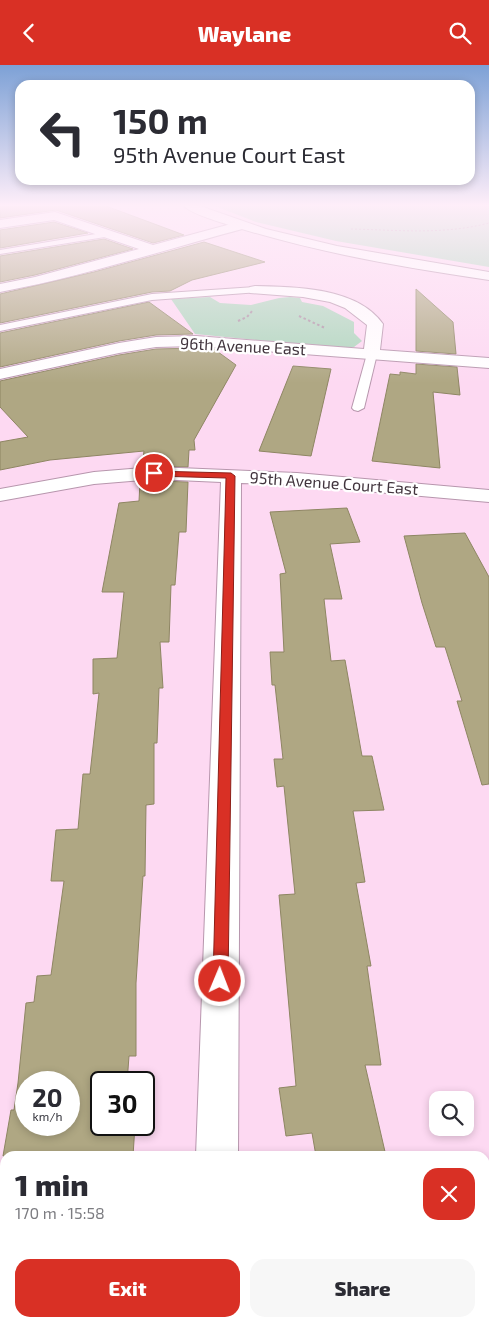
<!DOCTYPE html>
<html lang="en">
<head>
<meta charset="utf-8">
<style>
	body { margin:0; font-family:"Exo 2",sans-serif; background:#f7f7f7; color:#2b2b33; height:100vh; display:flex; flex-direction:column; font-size:19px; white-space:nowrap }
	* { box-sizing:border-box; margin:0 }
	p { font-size:16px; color:#7c7c81 }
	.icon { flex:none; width:28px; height:28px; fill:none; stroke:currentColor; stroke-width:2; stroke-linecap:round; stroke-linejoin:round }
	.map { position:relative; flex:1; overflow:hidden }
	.side { position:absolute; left:0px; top:1086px; width:490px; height:176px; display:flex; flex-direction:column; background:#fff; border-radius:15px 15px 0 0; box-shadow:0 2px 8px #0003 }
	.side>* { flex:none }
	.hud { position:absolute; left:15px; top:15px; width:460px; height:105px; border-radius:15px; box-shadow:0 2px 8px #0003; background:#fff; color:#2b2b33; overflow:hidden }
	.controls { position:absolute; left:429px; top:1026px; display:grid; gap:10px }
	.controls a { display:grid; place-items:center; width:45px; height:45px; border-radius:10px; background:#fff; box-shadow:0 2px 8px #0003; font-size:25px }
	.speed { position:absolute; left:15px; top:1006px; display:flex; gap:10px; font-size:25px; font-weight:700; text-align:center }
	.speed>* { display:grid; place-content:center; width:65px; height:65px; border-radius:50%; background:#fff; box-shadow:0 2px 8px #0003; line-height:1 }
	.speed small { font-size:12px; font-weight:400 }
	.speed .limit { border:2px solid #111; border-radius:8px; background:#fff; color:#111 }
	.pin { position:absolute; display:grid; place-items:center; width:42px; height:42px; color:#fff; margin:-21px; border:2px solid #fff; border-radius:50%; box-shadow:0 1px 5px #0007 }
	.me { position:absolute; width:55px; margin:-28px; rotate:1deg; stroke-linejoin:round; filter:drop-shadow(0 0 4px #0008) }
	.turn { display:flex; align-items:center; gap:18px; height:105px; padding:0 15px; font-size:22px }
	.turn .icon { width:65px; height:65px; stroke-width:2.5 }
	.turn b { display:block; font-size:35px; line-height:42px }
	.round { display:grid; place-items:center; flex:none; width:52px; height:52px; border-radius:15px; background:#f7f7f7 }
	.head { display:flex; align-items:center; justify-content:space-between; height:85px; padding:0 15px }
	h1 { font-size:30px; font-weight:800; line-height:38px }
	.primary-button { display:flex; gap:10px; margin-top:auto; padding:10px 15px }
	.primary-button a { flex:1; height:58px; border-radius:15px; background:#d93025; color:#fff; font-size:20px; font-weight:800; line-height:58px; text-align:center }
	.primary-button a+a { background:#f7f7f7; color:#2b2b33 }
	header { display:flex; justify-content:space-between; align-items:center; height:65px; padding:0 15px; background:#d93025; color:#fff; font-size:22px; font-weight:800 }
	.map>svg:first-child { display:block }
</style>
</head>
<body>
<header><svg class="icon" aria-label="back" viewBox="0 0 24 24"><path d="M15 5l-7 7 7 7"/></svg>Waylane<svg class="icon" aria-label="search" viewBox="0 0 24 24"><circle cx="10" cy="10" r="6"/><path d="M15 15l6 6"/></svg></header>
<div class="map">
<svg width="489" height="1262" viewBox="0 0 489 1262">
	<rect width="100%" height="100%" fill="#fdd9f2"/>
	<g fill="#aed6bd">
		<polygon points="215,141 489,141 489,202 336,176 256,157"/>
		<polygon points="210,232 220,238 251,240 279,233 290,232 300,233 302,237 323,241 354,257 354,268 362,276 354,282 338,283 195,269 171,234"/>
	</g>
	<g fill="#afa783" stroke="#8e8663" fill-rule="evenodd">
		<polygon points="0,141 106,141 184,170 153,178 56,145 0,153"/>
		<polygon points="54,157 88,168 0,183 0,165"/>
		<polygon points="104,174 133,184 35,210 0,217 0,191"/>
		<polygon points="204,177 265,197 192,215 170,226 152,227 0,258 0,229 94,207"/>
		<polygon points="416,224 453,257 456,289 416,286"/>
		<polygon points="149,237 193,269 156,270 119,276 0,302 0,268"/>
		<polygon points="196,283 214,284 236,300 194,375 195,385 189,385 188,402 142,401 144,386 50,395 0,405 0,377 28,372 0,342 0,316 119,290 156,284"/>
		<polygon points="416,299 457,302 460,330 433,327 440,403 372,396 390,309 400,310 400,307 416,309"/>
		<polygon points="293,301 331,304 311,391 259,386"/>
		<path d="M155,416L188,417L186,467H179L175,520H171L169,577H160L163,623H159L157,678H154V739L146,740L145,811H143L136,918V991H129L127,1018H101V1060H135L133,1091H3L11,1045H14L18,1018L26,938L34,937L37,911L51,910L64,816H51L56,765L78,764L83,709H90L99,628L93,629V594L117,593L124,527H102L119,438L139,436L140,417ZM26,1018H69V1060H26Z"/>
		<polygon points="347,443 360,477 330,479 342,534 324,534 331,596 345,595 362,691 372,691 384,745 353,746 365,817 356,818 371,901 367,901 381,1000 365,1000 386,1091 316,1091 312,1068 286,1071 279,1023 296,1021 279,830 295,829 284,721 277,722 274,694 283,694 275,620 272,620 270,587 284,587 280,509 286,508 270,447"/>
		<polygon points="465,468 489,512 489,719 482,720 457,636 462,636 445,582 436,582 422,538 404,471"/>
	</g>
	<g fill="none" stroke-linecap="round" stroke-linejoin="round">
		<g stroke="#b796ad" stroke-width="2">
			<g id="service">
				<polygon points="108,167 111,167 111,171 0,189 0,185"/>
				<polygon points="255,222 258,223 258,227 152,235 0,266 0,260 152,229"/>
				<polygon points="372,286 377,289 364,343 358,346 354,345 352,343 367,289"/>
			</g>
		</g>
		<g stroke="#b796ad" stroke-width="2">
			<g id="minor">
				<path d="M55,147L153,180L242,156L248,160L246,163C164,185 84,211 0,227V219L35,212L139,184L54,155L0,163V155Z"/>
				<path d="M255,221C295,222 357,222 383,259L380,285L489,293V303L196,281L156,282L119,288L0,314V304L119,278L156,272L196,271L364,284L367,260L345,243L330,237L303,232L250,228L248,225L250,222Z"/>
				<polygon points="155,402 297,408 489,425 489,437 297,420 241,418 238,1091 196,1091 221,417 155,414 94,419 0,436 0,424 94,407"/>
				<polygon points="190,1258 238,1258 237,1262 189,1262"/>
			</g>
		</g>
		<g stroke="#b796ad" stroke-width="2">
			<path id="tertiary" d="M184,141H200L266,164L337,181L489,207V215C401,202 314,187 229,160C217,156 192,149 184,141Z"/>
		</g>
		<path stroke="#ab91a3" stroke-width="1" stroke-dasharray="2 2" stroke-linecap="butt" d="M351,164C398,165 443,170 489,158"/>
		<g stroke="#ab91a3" stroke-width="2" stroke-dasharray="2.5 2.5" stroke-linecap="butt">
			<polyline points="299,251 325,263"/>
			<polyline points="238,256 247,252 253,245"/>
		</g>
		<use href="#service" fill="#fff" fill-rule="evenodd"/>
		<use href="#minor" fill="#fff" fill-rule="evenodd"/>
		<use href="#tertiary" fill="#fff" fill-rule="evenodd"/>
	</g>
	<linearGradient id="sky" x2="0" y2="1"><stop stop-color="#7da1d6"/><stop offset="0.44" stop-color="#feeef9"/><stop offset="1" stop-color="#feeef9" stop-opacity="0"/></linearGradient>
	<rect width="489" height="318" fill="url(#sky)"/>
	<polygon fill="#d93025" stroke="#8d1f18" points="152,406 231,408 235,411 228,916 226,921 220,923 215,921 213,916 226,413 154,411 150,408"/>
	<g text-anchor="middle" stroke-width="4.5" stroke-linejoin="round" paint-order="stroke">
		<g font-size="16" fill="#41343d" stroke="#fff">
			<text transform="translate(243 281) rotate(3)" y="6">96th Avenue East</text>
			<text transform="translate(334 418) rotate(4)" y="6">95th Avenue Court East</text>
		</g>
	</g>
</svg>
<div class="controls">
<a><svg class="icon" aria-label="search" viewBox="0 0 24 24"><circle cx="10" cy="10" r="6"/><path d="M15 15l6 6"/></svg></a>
</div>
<div class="speed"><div>20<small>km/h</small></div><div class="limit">30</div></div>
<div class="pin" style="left:154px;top:408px;background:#d93025"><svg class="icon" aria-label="arrive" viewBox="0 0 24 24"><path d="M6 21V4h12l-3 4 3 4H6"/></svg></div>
<svg class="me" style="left:220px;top:916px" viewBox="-20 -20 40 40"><circle r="17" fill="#d93025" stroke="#fff" stroke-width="3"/><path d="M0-11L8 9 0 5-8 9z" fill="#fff"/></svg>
<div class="hud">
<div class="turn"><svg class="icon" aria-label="left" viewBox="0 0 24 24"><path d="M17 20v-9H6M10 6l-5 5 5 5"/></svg><div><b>150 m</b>95th Avenue Court East</div></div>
</div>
<section class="side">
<div class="head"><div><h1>1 min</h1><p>170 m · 15:58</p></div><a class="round" style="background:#d93025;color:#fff"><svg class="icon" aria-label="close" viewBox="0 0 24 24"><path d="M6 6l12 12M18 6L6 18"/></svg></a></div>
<div class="primary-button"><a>Exit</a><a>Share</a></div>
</section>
</div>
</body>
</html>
